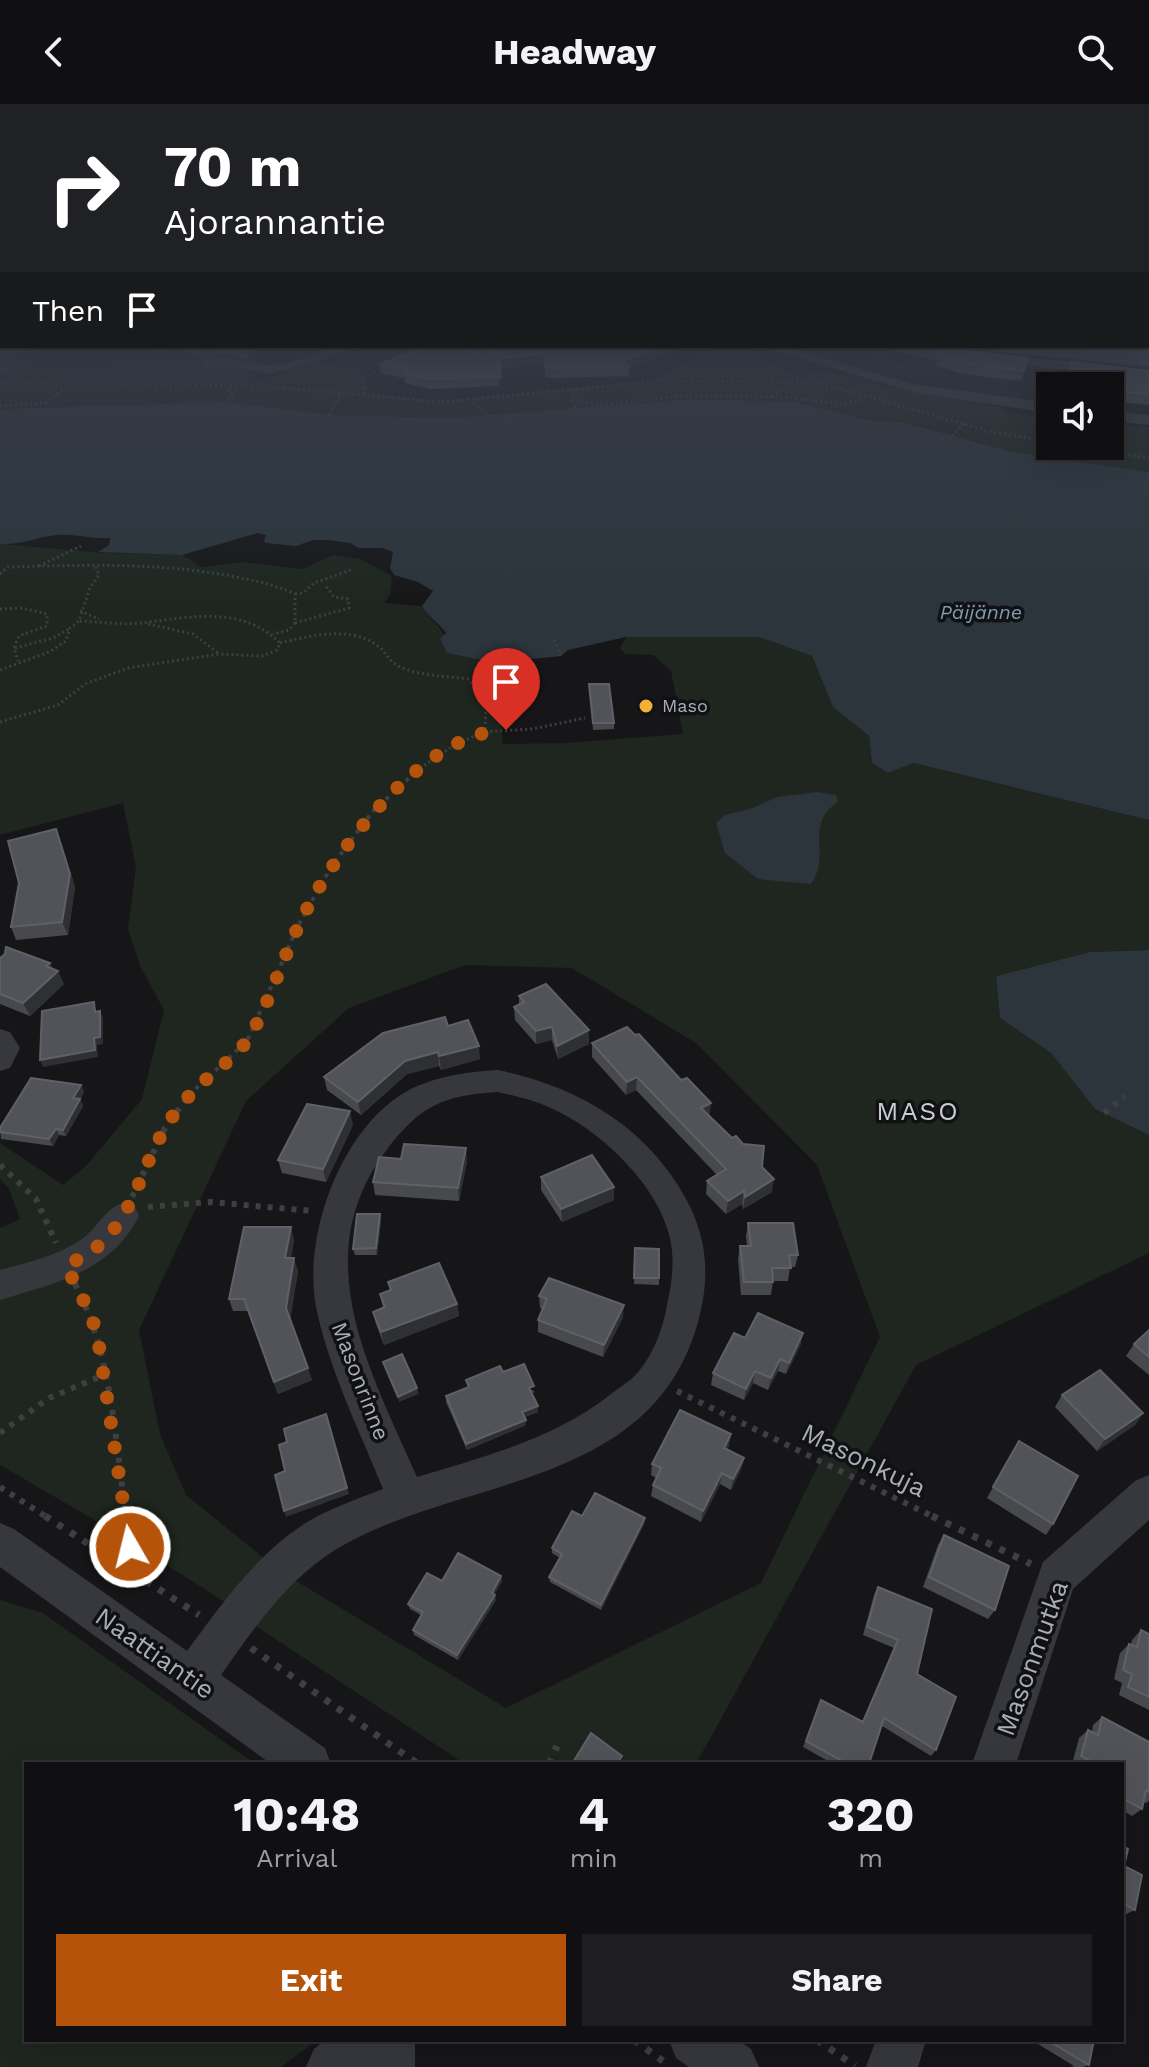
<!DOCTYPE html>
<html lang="en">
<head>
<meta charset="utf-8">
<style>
	body { margin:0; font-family:"Work Sans",sans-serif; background:#1e1e20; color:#f1f3f6; height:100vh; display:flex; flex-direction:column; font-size:30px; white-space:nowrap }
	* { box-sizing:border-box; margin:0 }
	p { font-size:26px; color:#9c9d9f }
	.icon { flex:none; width:44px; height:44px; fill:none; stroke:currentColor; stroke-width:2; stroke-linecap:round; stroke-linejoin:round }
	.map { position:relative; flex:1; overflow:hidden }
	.panel { position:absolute; left:24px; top:1658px; width:1100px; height:280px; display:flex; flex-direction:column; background:#101012; border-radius:0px; box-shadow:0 8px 32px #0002,0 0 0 2px #303032 }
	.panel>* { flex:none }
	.hud { position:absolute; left:0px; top:0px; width:1150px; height:244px; box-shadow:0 8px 32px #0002,0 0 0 2px #303032; background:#202124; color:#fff; overflow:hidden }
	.buttons { position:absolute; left:1036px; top:268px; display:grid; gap:16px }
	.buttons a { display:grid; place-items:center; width:88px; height:88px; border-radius:0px; background:#101012; box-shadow:0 8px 32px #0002,0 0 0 2px #303032; font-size:40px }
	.pin { position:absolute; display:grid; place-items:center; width:68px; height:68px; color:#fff; margin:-82px -34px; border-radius:50% 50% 50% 0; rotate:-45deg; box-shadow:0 0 8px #0007 }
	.pin .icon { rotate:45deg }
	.me { position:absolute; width:88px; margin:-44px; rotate:352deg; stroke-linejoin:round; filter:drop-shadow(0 0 6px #0008) }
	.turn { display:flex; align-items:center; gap:28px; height:168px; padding:0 32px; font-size:36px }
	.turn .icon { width:104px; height:104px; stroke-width:2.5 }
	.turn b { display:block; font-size:56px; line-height:68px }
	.then { display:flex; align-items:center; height:76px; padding:0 32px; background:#0003; gap:16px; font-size:30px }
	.eta { display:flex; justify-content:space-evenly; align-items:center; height:136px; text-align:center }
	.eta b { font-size:48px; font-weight:700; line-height:56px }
	.action { display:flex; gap:16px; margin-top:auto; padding:16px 32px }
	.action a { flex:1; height:92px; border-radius:0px; background:#b45309; color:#fff; font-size:32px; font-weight:700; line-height:92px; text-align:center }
	.action a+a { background:#1e1e20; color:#f1f3f6 }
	header { display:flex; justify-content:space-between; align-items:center; height:104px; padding:0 32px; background:#101012; font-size:36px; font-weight:700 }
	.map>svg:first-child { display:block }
</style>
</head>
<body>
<header><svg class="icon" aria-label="back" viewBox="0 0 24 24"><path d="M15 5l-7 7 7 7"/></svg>Headway<svg class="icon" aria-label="search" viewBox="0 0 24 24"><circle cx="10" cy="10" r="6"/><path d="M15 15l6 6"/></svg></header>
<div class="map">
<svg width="1149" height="1963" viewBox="0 0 1149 1963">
	<rect width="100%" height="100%" fill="#161618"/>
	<polygon fill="#222225" points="161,243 179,249 260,250 251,276 80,281 62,274"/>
	<g fill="#1e261f">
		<polygon points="0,226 2,242 161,243 63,274 80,281 265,276 310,258 327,261 373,242 434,242 357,270 365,274 370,289 375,290 440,297 649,277 723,242 733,242 797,271 833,268 872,279 1000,303 1005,308 1050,313 1050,342 1110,342 1110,320 1149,323 1149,368 1008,347 906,319 867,316 795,298 691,295 450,314 336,311 224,298 0,305"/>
		<path d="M0,440L106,449L182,451L202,463L242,458L303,465L333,451L360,455L392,472L390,490L385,499L422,502C434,524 446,519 447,549L495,559L503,640L567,639L683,630L671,567L653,551L625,550L620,544L626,533H760L812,552L833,603L869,632L872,659L888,669L912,659L1149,716V846L1090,848L996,872L1000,914L1051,949L1095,1005L1149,1031V1149L916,1261L696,1660H465L254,1521L288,1472L506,1604L761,1479L880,1233L817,1061L696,939L572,864L465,861L349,904L246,997L139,1226L160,1330L186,1391L265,1455L225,1498L105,1422L0,1361V1124L20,1115L9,1085L0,1075V1039L63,1081L86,1062L142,995L164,906L140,862L128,825L136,763L123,699L0,731Z"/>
		<polygon points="0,1496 43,1509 255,1660 26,1660 26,1936 317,1936 281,1963 0,1963"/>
	</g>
	<g fill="#2c353c">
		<path d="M691,295L795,298L867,316L906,319L1008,347L1149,368V716L913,659L888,669L872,659L869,632L833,603L812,552L759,533H626L568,546L561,552L495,559L447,549L440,535L446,529C438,518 429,514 422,502L433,487L418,478L394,471L390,464L393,448L382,444H359L350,439L328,436H313L296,442L266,439L264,437L266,431L258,429L182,451L98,448L109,441L110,434C91,435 76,430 58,431C37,432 25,441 0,440V305L224,298L336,311L450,314Z"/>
		<path d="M818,688L836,691L838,698C803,721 832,752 811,780L758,775L725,749L716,719L725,711L750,705L777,693Z"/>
		<polygon points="1149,846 1149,1031 1095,1005 1051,949 1000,914 996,872 1090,848"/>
	</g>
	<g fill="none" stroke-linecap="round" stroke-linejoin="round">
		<g stroke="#3d3f44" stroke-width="3" stroke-dasharray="2 3" stroke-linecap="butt">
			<polyline points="165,242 193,248"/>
			<polyline points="738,242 749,246"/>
			<polyline points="878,251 891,259"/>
			<polyline points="0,260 15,257"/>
			<polyline points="536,261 551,259"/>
			<polyline points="898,265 923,248"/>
			<polyline points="0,267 65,267"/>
			<polyline points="0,279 255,282"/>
			<polyline points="273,283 441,298 659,277 817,278 992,328 1050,338"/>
			<polyline points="576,286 572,296 601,301 681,292 787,293 843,300 865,295"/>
			<polyline points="364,290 362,273 387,263"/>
			<polyline points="772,293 789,279"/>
			<polyline points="475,294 474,300 489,311"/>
			<polyline points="228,297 234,292 227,284 234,282"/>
			<polyline points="0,302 46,299 66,283"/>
			<polyline points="329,311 342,289"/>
			<polyline points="575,311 571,305 579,300"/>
			<polyline points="949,336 964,320"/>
			<polyline points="1074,342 1149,354"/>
			<polyline points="39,462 81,442"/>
			<path d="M0,470L8,463C84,461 161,458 236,473C257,477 276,481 295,490V519L289,526L273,530"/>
			<polyline points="295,490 303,489 314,479 354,465"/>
			<polyline points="0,505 22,504 47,510 47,522 19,532 14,544 18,557"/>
			<polyline points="80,507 99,515"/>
			<polyline points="295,519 349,504 348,495 334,493 326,482"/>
			<polyline points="148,520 193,530 218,549"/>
			<polyline points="554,536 561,552"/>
			<path d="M280,539C309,532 351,521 378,542C387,549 388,557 400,563C421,572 445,572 468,575L486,601L485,626"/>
			<polyline points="15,544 53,534 69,525"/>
			<polyline points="0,566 49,548 66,537 70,524 79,517 90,484 99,471 95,461"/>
			<path d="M0,618L58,601L85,580L128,564L219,550L262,552L277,546L280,539C242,501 190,513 142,519C122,521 100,518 79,517"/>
			<polyline points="416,667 453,642 483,628 532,625 585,614"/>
		</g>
		<polyline stroke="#3d3f44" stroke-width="4" stroke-dasharray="4 5" stroke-linecap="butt" points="189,991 247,937 298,822 331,763 373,707 419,665"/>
		<g stroke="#3d3f44" stroke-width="6" stroke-dasharray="5 7" stroke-linecap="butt">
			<polyline points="1104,1009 1125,992"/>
			<polyline points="0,1061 36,1095 56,1139"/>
			<polyline points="132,1093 165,1024 191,989"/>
			<polyline points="148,1103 210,1098 313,1107"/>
			<path d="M75,1180C112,1251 115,1335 126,1414"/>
			<polyline points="677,1287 936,1414"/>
			<polyline points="0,1329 49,1294 106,1270"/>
			<polyline points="0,1383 48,1414"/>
		</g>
		<g stroke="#3d3f44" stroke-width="7" stroke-dasharray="6 9" stroke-linecap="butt">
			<polyline points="45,1412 199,1511"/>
			<polyline points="126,1412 134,1471"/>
			<polyline points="932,1412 1031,1460"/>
			<polyline points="251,1544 418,1660"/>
			<polyline points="549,1660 557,1642"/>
			<polyline points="634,1936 663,1957"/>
			<polyline points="817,1936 855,1962"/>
		</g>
		<g fill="#37383d" fill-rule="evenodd">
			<path d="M335,242H354L327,255L269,270L234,263H206L199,259C216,245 247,260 267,261C288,262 315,250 335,242Z"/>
			<polygon points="760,242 782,242 913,280 1050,299 1050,309 912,288"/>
			<polygon points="988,250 1149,266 1149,274 983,257 983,251"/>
			<polygon points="1110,307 1149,311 1149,321 1110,317"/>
			<polygon points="0,925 10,928 20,944 10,964 0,967"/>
			<path d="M498,966C576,982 647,1022 686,1095C708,1135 710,1174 698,1218C652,1385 462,1372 340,1443C289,1473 254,1524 221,1571L325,1644L331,1660H271L0,1463V1419L14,1425L187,1547C221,1501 255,1452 304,1420C328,1405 357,1395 383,1385C359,1325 329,1266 316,1203C302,1129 344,1016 415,983C442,971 469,968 498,966ZM498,988C520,993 541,998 561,1009C606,1032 659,1084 670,1134C675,1157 672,1179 667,1201C663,1224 654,1249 639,1267C632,1276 620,1283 611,1290C554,1335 486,1352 417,1373C371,1268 306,1155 385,1048C419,1002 443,991 498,988Z"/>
			<path d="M123,1099L135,1103L139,1112C111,1168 55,1179 0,1196V1166C29,1158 57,1152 82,1135C98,1124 104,1105 123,1099Z"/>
			<polygon points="1149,1371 1149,1416 1073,1485 1016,1660 972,1660 1043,1458 1135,1377"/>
			<polygon points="325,1936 415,1936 415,1963 306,1963 314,1945"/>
			<polygon points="669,1936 738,1936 751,1945 759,1963 689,1963 676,1954"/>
			<polygon points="876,1936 926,1936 918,1963 866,1963"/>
		</g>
	</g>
	<g fill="#47494d">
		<polygon points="1149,226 1149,263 950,242 946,244 947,245 1028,254 1021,277 964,270 936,262 937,257 895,247 895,242 1148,242"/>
		<polygon points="172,242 252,242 248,255 223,250 202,254"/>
		<polygon points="462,242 687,242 629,264 629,272 551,274 545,273 545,260 501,264 502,275 499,275 499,282 431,285 405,279 405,274 381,270 380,260 487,252 488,251"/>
		<polygon points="1071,258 1149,267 1149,301 1110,297 1110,282 1080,282 1066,279"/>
		<polygon points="589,580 614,619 614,625 593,626"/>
		<polygon points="61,738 75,783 68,831 16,836 11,823"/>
		<polygon points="0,854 50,859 52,865 64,880 30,912 0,900"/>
		<polygon points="519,892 589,940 558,955 552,936 536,940 515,916 514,903 519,900"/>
		<polygon points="448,922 480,955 441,966 439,962 407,970 361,1011 327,986 324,973"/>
		<polygon points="592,939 681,976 711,999 709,1012 762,1063 772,1088 743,1105 742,1100 726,1110 706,1090 707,1077 717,1071 636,986 626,991 592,953"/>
		<polygon points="81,981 84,988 80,995 83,1002 66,1032 59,1031 53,1042 1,1035 0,1024"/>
		<polygon points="353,1021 326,1078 282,1069 278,1056"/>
		<polygon points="467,1057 459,1097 375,1091 373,1078"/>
		<polygon points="541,1073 614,1083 614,1096 562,1118 541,1086"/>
		<polygon points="380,1110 381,1116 377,1151 355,1151 353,1145"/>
		<polygon points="748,1119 798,1151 795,1163 790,1163 788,1177 773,1177 771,1191 741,1191 738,1155 740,1142 747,1142 746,1132"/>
		<polygon points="294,1136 291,1154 298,1167 290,1215 312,1276 278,1290 248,1207 233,1207 229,1195"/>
		<polygon points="635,1144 659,1174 659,1181 634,1180"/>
		<polygon points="388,1178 457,1200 459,1212 384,1241 376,1220 373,1208 383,1204 380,1190 390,1186"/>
		<polygon points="539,1192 623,1213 603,1253 538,1228 538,1216 542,1205 540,1204"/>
		<polygon points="1149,1226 1149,1271 1126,1252 1134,1240"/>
		<polygon points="803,1229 800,1242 786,1270 778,1267 768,1286 753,1279 744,1296 711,1281 713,1269 745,1234"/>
		<polygon points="503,1268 535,1288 532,1289 538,1302 538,1308 525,1313 526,1321 467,1346 446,1298 446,1292 468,1284 466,1276"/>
		<polygon points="1062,1291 1143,1309 1135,1321 1097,1347 1055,1303"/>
		<polygon points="731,1330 727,1346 744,1354 741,1365 731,1386 720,1380 701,1418 651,1392 653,1381 656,1374 651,1371 652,1360"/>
		<polygon points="1019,1337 1053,1420 1046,1431 987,1394"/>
		<polygon points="582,1412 645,1414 644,1420 601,1506 550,1478 549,1473 560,1454 552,1449 552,1444"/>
		<polygon points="944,1431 995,1506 988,1515 923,1483 938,1441"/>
		<polygon points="501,1472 502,1477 494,1491 496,1496 458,1556 414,1531 413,1526 421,1511 410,1505 408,1500 442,1477"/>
		<polygon points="878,1483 917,1570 936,1646 931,1652 882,1622 869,1660 833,1660 803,1643 821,1596 862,1618 894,1544 863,1531 874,1491"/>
		<polygon points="1141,1526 1149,1530 1149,1606 1119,1591 1122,1579 1114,1575 1120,1549 1129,1540 1131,1540 1132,1536"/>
		<polygon points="1102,1613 1149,1638 1149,1697 1146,1699 1143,1698 1142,1705 1132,1712 1122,1706 1122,1660 1072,1660 1079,1634 1088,1626 1092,1628 1093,1621"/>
		<polygon points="1124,1762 1135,1806 1124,1811 1122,1810"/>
		<polygon points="1039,1936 1094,1936 1089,1961 1083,1963 1071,1963 1074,1962 1038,1940"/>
	</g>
	<g fill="#2f3033">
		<polygon points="212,242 221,242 223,250 202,254 200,244"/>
		<polygon points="247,242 252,242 248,255 246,245"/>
		<polygon points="662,242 687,242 629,264 629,262 622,257"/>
		<polygon points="545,250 545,260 499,264 498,254"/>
		<polygon points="56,725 75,783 68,831 62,818"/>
		<polygon points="50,859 55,870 58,867 64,880 30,912 23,899 46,862"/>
		<polygon points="100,907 103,914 103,940 97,941 98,953 43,963 40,956 94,934"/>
		<polygon points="552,923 552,936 536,940 536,927"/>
		<polygon points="589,926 589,940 558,955 557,942"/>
		<polygon points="479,942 480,955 441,966 439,952"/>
		<polygon points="438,948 439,962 407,970 361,1011 358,998 405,957"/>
		<polygon points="637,973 636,986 626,991 627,978"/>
		<polygon points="81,981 84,988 76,1001 73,994"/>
		<polygon points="80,995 83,1002 66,1032 63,1026"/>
		<polygon points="711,999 709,1012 701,1004"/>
		<polygon points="350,1007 353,1021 326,1078 323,1065"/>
		<polygon points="56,1025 59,1031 53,1042 49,1035"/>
		<polygon points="466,1044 467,1057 459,1097 458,1084"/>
		<polygon points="774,1075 772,1088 743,1105 745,1093"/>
		<polygon points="614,1083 614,1096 562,1118 561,1105"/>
		<polygon points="744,1087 742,1100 726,1110 728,1097"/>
		<polygon points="380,1110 381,1116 377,1151 376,1144"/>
		<polygon points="291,1123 294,1136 289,1167 285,1154"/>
		<polygon points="294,1154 298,1167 290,1217 286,1204"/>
		<polygon points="457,1200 459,1212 384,1241 381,1228"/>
		<polygon points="624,1201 623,1213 603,1253 604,1241"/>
		<polygon points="803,1229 800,1242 786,1270 789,1259"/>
		<polygon points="780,1255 778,1267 768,1286 771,1274"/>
		<polygon points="308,1264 312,1276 278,1290 274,1278"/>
		<polygon points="755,1267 753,1279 744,1296 746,1285"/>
		<polygon points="417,1284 419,1290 399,1298 398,1293"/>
		<polygon points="538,1302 538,1308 522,1314 522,1308"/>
		<polygon points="1143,1309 1135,1321 1097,1347 1105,1335"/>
		<polygon points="328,1316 349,1390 286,1413 284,1407"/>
		<polygon points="526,1316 526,1321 467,1346 466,1340"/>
		<polygon points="731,1330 729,1342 722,1356 724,1344"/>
		<polygon points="744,1354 741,1365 731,1386 733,1375"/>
		<polygon points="722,1369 720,1380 701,1418 703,1407"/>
		<polygon points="645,1414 644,1420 601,1506 601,1501"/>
		<polygon points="501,1472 502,1477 492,1494 492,1489"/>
		<polygon points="495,1491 496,1496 458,1556 457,1551"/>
	</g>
	<g fill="#525359" stroke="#5f6168" stroke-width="2">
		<polygon points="1148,226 1149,253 1046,242 1148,242"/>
		<polygon points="194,242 212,242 200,244"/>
		<polygon points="229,242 247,242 246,245"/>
		<polygon points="426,242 456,242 487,252 497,244 491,242 662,242 622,257 629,262 551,264 545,263 545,250 498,254 501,265 498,265 499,272 455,274 430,275 404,269 411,265 380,260"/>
		<polygon points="917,242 946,242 947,245 1028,254 1024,267 966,260 938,252 945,249"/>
		<polygon points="1071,258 1149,267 1149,290 1110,287 1110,282 1085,282 1087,273 1069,269"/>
		<polygon points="589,580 609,580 614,619 593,619"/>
		<polygon points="56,725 70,770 62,818 11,823 19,779 8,737"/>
		<polygon points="6,843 50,859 46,862 58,867 23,899 0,890 0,854 5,850"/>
		<polygon points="546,880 589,926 557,942 552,923 536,927 514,903 524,898 519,892"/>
		<polygon points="94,898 95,908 100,907 100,933 94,934 95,946 40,956 42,907"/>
		<polygon points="445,913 448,922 468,916 479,942 439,952 438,948 405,957 358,998 324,973 383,929"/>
		<polygon points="627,923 635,931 639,930 681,976 687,974 711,999 701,1004 732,1034 736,1032 743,1040 764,1042 762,1063 774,1075 745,1093 744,1087 728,1097 707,1077 726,1065 637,973 627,978 592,939"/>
		<polygon points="31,974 81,981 73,994 80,995 63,1026 56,1025 49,1035 0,1028 0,1024"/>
		<polygon points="307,1000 350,1007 323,1065 278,1056"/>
		<polygon points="404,1040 466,1044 458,1084 373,1078 379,1053 401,1055"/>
		<polygon points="592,1051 614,1083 561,1105 541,1073"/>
		<polygon points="357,1110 380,1110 376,1144 353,1145"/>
		<polygon points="748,1119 793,1119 798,1151 789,1151 791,1164 772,1164 773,1178 744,1178 740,1142 751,1142"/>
		<polygon points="244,1123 291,1123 285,1154 294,1154 286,1204 308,1264 274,1278 244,1195 229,1195"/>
		<polygon points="635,1144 659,1145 659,1174 634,1174"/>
		<polygon points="439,1159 457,1200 381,1228 373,1208 385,1203 380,1190 391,1186 388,1178"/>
		<polygon points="549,1174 624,1201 604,1241 538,1216 547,1195 539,1192"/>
		<polygon points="758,1209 803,1229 789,1259 780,1255 771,1274 755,1267 746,1285 713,1269 734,1229 745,1234"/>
		<polygon points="1149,1226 1149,1253 1134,1240"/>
		<polygon points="402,1250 417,1284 398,1293 383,1258"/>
		<polygon points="524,1260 534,1282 529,1284 538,1302 522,1308 526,1316 466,1340 446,1292 469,1283 466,1276 500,1262 503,1268"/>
		<polygon points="1100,1266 1143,1309 1105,1335 1062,1291"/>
		<polygon points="680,1306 731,1330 724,1344 744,1354 733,1375 722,1369 703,1407 653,1381 661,1364 652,1360"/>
		<polygon points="326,1310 347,1384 284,1407 275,1371 285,1367 279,1341 287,1338 284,1325"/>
		<polygon points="1019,1337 1078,1372 1053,1420 993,1383"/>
		<polygon points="595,1389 645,1414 601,1501 549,1473 562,1450 552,1444 572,1407 582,1412"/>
		<polygon points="944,1431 1009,1462 995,1506 929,1473"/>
		<polygon points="458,1449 501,1472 492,1489 495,1491 457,1551 413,1526 423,1508 408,1500 427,1469 442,1477"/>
		<polygon points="878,1483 932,1505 917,1570 956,1593 936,1646 884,1614 869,1660 843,1660 844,1658 806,1637 821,1596 863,1618 898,1536 867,1523"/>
		<polygon points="1141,1526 1149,1530 1149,1593 1128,1583 1132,1570 1123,1566 1129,1540 1137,1543"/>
		<polygon points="1102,1613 1149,1638 1149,1688 1146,1686 1142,1705 1122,1694 1122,1660 1091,1660 1092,1658 1081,1652 1088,1626 1098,1631"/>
		<polygon points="591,1629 622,1652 617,1660 572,1660"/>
		<polygon points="1122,1742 1128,1745 1124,1762 1142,1771 1135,1806 1124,1800 1122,1810"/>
		<polygon points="1047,1936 1094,1936 1089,1961"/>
	</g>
	<linearGradient id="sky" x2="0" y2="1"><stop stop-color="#0c0c0d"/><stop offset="0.45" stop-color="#363c48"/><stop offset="1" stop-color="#363c48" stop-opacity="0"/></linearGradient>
	<rect width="1149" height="501" fill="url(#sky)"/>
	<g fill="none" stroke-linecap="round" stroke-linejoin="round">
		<path stroke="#b45309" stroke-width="14" stroke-dasharray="0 25.2" d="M130,1443L99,1242L92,1213L66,1162C76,1156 88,1151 97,1143C132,1114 141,1066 163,1028C170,1015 181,1000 192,989C211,968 238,954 252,929C270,895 282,858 298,823C330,753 422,628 506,626"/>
	</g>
	<circle fill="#f2b134" stroke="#111113" stroke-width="3" cx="646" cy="602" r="8"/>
	<g text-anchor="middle" stroke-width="7" stroke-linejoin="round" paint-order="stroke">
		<g font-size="18" fill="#a8adb8" stroke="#111113" text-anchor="start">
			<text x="662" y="608">Maso</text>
		</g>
		<g font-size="20" font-style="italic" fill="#7f9bb3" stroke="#111113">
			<text x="981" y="515">Päijänne</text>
		</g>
		<g font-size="22" fill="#a8adb8" stroke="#111113">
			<text transform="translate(361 1277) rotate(69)" y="8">Masonrinne</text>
		</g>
		<g font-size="26" letter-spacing="2" fill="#c9ccd4" stroke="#111113">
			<text x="918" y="1016">MASO</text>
		</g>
		<g font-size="26" fill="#a8adb8" stroke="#111113">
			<text transform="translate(864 1356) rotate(26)" y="9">Masonkuja</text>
			<text transform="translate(155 1549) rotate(35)" y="9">Naattiantie</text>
			<text transform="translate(1032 1554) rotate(-70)" y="9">Masonmutka</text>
		</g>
	</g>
</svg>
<div class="buttons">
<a><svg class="icon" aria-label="sound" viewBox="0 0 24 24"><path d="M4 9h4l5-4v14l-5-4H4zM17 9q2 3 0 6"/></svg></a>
</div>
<div class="pin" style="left:506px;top:626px;background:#d93025"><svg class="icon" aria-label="arrive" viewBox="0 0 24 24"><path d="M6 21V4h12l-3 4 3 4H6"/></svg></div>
<svg class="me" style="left:130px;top:1443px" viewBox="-20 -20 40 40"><circle r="17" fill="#b45309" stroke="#fff" stroke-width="3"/><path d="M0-11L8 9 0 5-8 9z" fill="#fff"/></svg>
<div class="hud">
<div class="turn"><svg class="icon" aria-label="right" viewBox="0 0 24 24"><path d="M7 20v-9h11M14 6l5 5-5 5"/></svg><div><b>70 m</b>Ajorannantie</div></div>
<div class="then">Then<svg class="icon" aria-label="arrive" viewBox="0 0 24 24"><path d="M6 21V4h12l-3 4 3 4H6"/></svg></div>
</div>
<section class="panel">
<div class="eta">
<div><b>10:48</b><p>Arrival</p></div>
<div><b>4</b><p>min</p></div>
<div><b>320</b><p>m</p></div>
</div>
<div class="action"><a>Exit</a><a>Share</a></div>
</section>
</div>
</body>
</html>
